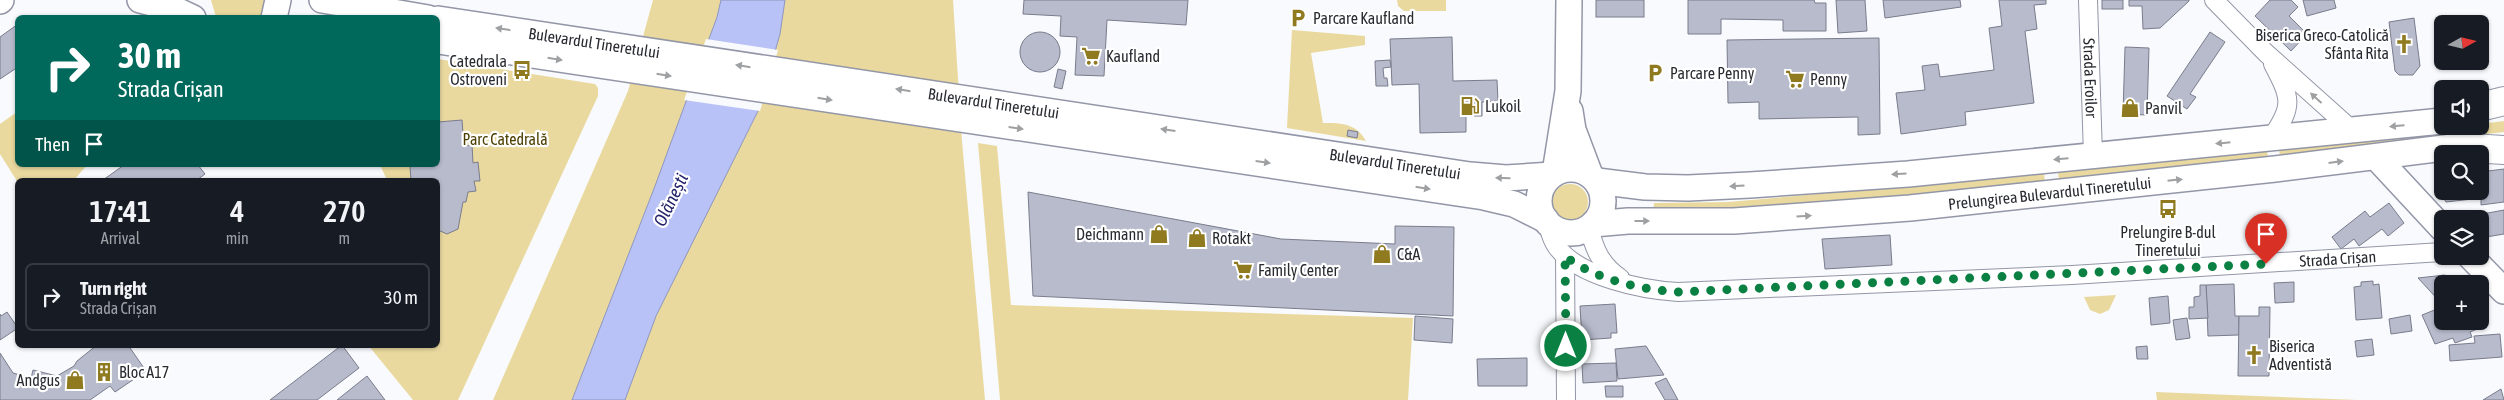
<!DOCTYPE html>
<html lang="en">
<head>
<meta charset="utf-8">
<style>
	body { margin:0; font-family:"Asap Condensed",sans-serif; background:#20242c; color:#f1f3f6; height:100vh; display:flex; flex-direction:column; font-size:19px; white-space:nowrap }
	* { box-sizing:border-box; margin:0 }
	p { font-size:16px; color:#9ea1a6 }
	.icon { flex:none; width:28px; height:28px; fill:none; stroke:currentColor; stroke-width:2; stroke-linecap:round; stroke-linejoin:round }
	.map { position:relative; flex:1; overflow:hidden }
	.side { position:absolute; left:15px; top:178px; width:425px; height:170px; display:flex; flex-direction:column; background:#171b24; border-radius:8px; box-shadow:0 1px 4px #0004 }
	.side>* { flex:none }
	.hud { position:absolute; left:15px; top:15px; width:425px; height:152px; border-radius:8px; box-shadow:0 1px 4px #0004; background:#00695c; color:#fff; overflow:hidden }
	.needle { width:32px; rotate:82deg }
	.buttons { position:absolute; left:2434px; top:15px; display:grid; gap:10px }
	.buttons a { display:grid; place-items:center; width:55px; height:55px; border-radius:8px; background:#171b24; box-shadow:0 1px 4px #0004; font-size:25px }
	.pin { position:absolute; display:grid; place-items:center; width:42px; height:42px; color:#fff; margin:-51px -21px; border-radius:50% 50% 50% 0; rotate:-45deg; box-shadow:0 0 5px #0007 }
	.pin .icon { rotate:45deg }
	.me { position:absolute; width:55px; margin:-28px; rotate:0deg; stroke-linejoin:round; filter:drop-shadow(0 0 4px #0008) }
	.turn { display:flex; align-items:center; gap:18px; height:105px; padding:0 20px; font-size:22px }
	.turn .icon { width:65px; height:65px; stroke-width:2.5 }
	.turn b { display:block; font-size:35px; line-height:42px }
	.then { display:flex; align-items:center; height:48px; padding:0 20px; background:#0003; gap:10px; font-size:19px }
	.eta { display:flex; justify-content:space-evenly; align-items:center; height:85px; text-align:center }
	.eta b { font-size:30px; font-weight:600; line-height:35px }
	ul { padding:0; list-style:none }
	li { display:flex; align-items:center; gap:15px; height:68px; margin:0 10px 8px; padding:0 10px; border:2px solid #363941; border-radius:8px }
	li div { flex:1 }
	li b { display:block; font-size:19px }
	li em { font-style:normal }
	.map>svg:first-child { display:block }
</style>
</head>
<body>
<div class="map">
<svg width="2504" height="400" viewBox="0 0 2504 400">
	<rect width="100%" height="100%" fill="#f9fafd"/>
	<g fill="#e9d99f">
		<polygon points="211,0 269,0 263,17 216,17"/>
		<polygon points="653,0 721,0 717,17 655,186 572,400 493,400 628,91"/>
		<polygon points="785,0 953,0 962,141 985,400 625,400 656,316 758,111 780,34"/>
		<polygon points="1397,0 1446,0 1446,11 1404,11 1398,6"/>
		<path d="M1292,30L1365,36V45L1311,53L1323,123C1341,123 1356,123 1366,141L1287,128Z"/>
		<polygon points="438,59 595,84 598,88 598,96 458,400 413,400 368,345 438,345 438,180 387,180 380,165 438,165"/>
		<polygon points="17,112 18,165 87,165 74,180 17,181 0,154 0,124"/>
		<polygon points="2504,121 2504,132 2280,158 2279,149 2461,126 2480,126 2480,124"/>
		<polygon points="978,143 997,146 1011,305 1413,318 1408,400 1000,400"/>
		<polygon points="2267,150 2268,159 2059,181 2058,172"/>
		<polygon points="2044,174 2045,183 1729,213 1653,212 1654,203 1728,202"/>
		<circle cx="1570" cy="202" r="18"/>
		<polygon points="2116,295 2109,310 2100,314 2090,310 2084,297"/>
		<polygon points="2156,392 2358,400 2157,400"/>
	</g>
	<polygon fill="#b8c2f7" stroke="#8d95bc" points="721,0 785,0 780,34 758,111 656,316 625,400 572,400 655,186 717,17"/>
	<polygon fill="#f9fafd" points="706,39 778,50 760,111 684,100"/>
	<g fill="#b7bbcc" stroke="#797c8c">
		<polygon points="1024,0 1188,0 1186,25 1107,20 1104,76 1075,75 1077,37 1060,36 1061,16 1023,14"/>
		<rect x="1596" y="0" width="48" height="17"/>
		<polygon points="1688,0 1814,0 1815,3 1826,3 1826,31 1783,31 1783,20 1721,19 1721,34 1688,34"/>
		<polygon points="1836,0 1865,0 1867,31 1838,33"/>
		<polygon points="1883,0 1960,0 1961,7 1885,18"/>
		<polygon points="1999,0 2046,0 2046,4 2034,5 2037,29 2025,31 2034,103 1965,112 1966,125 1901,134 1896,93 1925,90 1922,66 1938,64 1940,77 1994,70 1989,28 2002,26"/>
		<rect x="2102" y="0" width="21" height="9"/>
		<polygon points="2129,0 2189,0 2189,1 2160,28 2143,29 2142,6 2129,6"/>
		<polygon points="2270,0 2291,0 2298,7 2289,16 2307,34 2291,51 2255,16"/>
		<polygon points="2303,0 2334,0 2336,8 2307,16"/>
		<polygon points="2414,18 2420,66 2413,75 2399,75 2395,71 2389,22"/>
		<polygon points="18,24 18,67 0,79 0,37"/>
		<circle cx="1040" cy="52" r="20"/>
		<polygon points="2210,32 2225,42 2190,94 2196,97 2187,109 2167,96"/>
		<polygon points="1452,37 1453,81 1497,80 1498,101 1482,102 1482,116 1466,116 1466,132 1420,133 1419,84 1392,85 1390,39"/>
		<polygon points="1879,38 1880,134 1858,135 1858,117 1759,119 1759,102 1728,103 1727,40"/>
		<polygon points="2125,47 2149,48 2147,115 2123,114"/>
		<polygon points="1390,60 1391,67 1383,68 1384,78 1387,78 1388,86 1376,86 1375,61"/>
		<polygon points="1058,69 1066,71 1062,89 1054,87"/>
		<polygon points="462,120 464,146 472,145 473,163 478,162 480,181 474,181 476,191 468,192 466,202 463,202 458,229 447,234 438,230 438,180 411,180 410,167 415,165 438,165 438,122"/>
		<polygon points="1348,130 1358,132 1357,138 1347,136"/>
		<polygon points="124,165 198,165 205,174 197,180 103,180"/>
		<polygon points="2504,169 2504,202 2481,205 2481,198 2446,202 2435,185 2442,180 2442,191 2480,191 2480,172"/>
		<polygon points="1028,192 1281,239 1395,244 1395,226 1454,227 1453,316 1033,296"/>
		<polygon points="2389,203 2404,223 2388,236 2382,229 2359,246 2354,239 2341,249 2332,237 2365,211 2370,217"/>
		<polygon points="2504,210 2504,234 2480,238 2480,219 2472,219 2472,216"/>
		<polygon points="1890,235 1892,265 1825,269 1822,239"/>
		<polygon points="2445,275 2454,284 2442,284 2442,304 2418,278"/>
		<polygon points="2373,281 2373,285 2379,284 2382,318 2356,320 2354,287 2361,286 2361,282"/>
		<polygon points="2294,282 2294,302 2275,303 2274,283"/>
		<polygon points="2234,284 2235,316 2239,316 2239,335 2208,336 2206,285"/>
		<polygon points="2200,285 2206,285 2208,318 2189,319 2189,307 2194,307 2194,297 2200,296"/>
		<polygon points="2168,296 2170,323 2151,325 2149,298"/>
		<polygon points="1615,304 1617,333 1611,333 1611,338 1582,340 1580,306"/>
		<polygon points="2259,307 2270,307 2269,376 2238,376 2239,316 2259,316"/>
		<polygon points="2442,307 2442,321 2477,321 2480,328 2470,332 2472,337 2455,343 2453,338 2435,344 2422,315"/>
		<polygon points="7,312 18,328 0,340 0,314 1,316"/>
		<polygon points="2410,315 2412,331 2391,334 2389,319"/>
		<polygon points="1415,316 1453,319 1452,343 1414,340"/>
		<polygon points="2187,318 2190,338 2176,340 2173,320"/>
		<polygon points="2500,334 2502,357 2450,361 2449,345 2475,343 2474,336"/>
		<polygon points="2372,339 2374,355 2357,357 2355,341"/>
		<polygon points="97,345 128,345 146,371 115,392 110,386 90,400 0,400 0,353 13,373 31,378 33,370 57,376 74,366 77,361"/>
		<polygon points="342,345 359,368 317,400 270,400"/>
		<polygon points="1646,346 1664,375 1618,379 1615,349"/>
		<polygon points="2147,346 2148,359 2137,359 2136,347"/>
		<polygon points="1527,358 1527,386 1478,386 1477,359"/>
		<polygon points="1616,363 1617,381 1583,383 1582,364"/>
		<polygon points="367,376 385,400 337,400"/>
		<polygon points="1666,378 1678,400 1665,400 1655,383"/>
		<polygon points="1605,386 1623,386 1623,397 1606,397"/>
		<polygon points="2501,389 2504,400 2483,400"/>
	</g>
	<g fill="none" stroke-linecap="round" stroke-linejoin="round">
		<g stroke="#9396a7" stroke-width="20">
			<g id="street">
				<path id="s1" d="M2088,0L2093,156"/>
				<polyline points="2214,0 2266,53 2352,130"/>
				<path d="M2271,138C2294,106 2291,98 2273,64"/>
				<path id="s2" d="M1547,222C1550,231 1551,239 1557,247C1579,277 1643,290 1678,292L2072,275L2442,252"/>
				<path d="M1589,227C1594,249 1601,265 1620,278"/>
				<polyline points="1565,256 1566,400"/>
			</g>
		</g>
		<g stroke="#9396a7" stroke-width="28">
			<g id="secondary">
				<polyline points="140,0 174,9 193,18"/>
				<polyline points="322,0 428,18"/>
				<polyline points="0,1 1,0"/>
				<polyline points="274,18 278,0"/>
				<path id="s3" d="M438,19L1470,175L1506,178L1552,175"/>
				<polyline points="438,41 1484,197 1514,204 1546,220"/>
				<polyline points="1570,111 1573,130 1590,175"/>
				<polyline points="2376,157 2442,228"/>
				<circle cx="1571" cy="201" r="32"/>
				<polyline points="1555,173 1568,91 1569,0"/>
				<polyline points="1597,181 1645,187 1688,188 1750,185 1908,174 2442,121"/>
				<path id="s4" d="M1593,224L1628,221H1734L1910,208L2275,169L2476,144"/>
				<polyline points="2470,256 2504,291"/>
			</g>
		</g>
		<g stroke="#9396a7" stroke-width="30">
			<g id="primary">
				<polyline points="2480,107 2504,101"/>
				<polyline points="2455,147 2504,150"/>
			</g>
		</g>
		<use href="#street" stroke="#fff" stroke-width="18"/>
		<use href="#secondary" stroke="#fff" stroke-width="25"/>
		<use href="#primary" stroke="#fff" stroke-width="28"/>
	</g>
	<defs><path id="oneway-solid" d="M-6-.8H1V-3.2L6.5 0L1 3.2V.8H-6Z" transform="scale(1.25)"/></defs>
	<g fill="#9fa0a2">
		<use href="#oneway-solid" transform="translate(503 29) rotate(-171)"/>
		<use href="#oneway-solid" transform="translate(555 59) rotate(9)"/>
		<use href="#oneway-solid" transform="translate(743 66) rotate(-171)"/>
		<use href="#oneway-solid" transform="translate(664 75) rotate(9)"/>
		<use href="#oneway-solid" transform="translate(903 90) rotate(-171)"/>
		<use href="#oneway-solid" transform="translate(2316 98) rotate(-138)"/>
		<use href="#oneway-solid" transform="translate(825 99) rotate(9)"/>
		<use href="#oneway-solid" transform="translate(2397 126) rotate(175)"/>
		<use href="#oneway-solid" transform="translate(1016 128) rotate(8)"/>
		<use href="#oneway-solid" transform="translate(1168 130) rotate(-172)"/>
		<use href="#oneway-solid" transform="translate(2223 143) rotate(174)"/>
		<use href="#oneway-solid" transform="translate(2061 159) rotate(175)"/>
		<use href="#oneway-solid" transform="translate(1263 162) rotate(8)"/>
		<use href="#oneway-solid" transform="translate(2336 162) rotate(-7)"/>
		<use href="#oneway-solid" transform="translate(1899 174) rotate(176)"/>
		<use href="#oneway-solid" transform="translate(1503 178) rotate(-179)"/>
		<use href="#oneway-solid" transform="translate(2175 180) rotate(-6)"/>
		<use href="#oneway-solid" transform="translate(1737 186) rotate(176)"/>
		<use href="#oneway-solid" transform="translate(1423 188) rotate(9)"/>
		<use href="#oneway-solid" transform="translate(1804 216) rotate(-4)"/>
		<use href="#oneway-solid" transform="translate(1642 221)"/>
	</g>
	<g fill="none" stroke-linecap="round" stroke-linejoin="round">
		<path stroke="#0b8043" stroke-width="9" stroke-dasharray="0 16.2" d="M1566,346L1565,256C1593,279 1643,290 1678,292L2266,264"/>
	</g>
	<defs>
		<g id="parking-bare" transform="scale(1.5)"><path d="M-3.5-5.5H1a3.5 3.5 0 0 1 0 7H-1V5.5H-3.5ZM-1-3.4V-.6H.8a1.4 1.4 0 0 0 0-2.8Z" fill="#907a20" stroke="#fff" stroke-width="2.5" paint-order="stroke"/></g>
		<g id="church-bare" transform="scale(1.5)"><path d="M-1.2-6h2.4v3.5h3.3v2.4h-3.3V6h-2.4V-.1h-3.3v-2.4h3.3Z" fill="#907a20" stroke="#fff" stroke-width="2.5" paint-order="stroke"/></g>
		<g id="supermarket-bare" transform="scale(1.5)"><path d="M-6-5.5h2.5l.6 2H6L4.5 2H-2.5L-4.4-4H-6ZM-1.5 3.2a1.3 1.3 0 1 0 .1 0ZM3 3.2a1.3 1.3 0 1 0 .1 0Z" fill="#907a20" stroke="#fff" stroke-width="2.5" paint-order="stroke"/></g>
		<g id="bus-bare" transform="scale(1.5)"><path d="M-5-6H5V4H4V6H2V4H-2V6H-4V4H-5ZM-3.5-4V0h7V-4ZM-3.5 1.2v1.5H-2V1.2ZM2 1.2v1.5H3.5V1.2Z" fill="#907a20" stroke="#fff" stroke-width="2.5" paint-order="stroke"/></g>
		<g id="fuel-bare" transform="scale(1.5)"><path d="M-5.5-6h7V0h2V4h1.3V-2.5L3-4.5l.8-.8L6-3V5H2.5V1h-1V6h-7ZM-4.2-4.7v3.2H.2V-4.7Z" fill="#907a20" stroke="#fff" stroke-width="2.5" paint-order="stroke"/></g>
		<g id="shop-bare" transform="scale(1.5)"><path d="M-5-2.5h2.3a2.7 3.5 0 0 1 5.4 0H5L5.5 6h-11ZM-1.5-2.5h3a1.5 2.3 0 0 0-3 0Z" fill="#907a20" stroke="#fff" stroke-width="2.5" paint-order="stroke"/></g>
		<g id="building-bare" transform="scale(1.5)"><path d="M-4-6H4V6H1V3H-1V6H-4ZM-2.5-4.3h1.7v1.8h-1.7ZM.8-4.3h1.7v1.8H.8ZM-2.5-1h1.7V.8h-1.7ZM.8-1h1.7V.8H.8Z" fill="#907a20" stroke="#fff" stroke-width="2.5" paint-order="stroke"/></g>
	</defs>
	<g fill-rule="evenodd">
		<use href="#parking-bare" x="1298" y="18"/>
		<use href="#church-bare" x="2404" y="44"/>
		<use href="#supermarket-bare" x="1091" y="56"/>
		<use href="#bus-bare" x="522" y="70"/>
		<use href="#parking-bare" x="1655" y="73"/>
		<use href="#supermarket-bare" x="1795" y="79"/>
		<use href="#fuel-bare" x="1470" y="106"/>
		<use href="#shop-bare" x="2130" y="108"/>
		<use href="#bus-bare" x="2168" y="209"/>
		<use href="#shop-bare" x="1159" y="234"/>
		<use href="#shop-bare" x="1197" y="238"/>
		<use href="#shop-bare" x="1382" y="254"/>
		<use href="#supermarket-bare" x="1243" y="270"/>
		<use href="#church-bare" x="2254" y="355"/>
		<use href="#building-bare" x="104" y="372"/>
		<use href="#shop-bare" x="75" y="380"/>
	</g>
	<g text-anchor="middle" stroke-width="4.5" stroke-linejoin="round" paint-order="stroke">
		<g font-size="16" fill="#292b31" stroke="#fff" text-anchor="start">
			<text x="1313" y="24">Parcare Kaufland</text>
			<text x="2389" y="41" text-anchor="end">Biserica Greco-Catolică<tspan x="2389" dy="18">Sfânta Rita</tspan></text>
			<text x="1106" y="62">Kaufland</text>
			<text x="507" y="67" text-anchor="end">Catedrala<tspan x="507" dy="18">Ostroveni</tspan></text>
			<text x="1670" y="79">Parcare Penny</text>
			<text x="1810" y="85">Penny</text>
			<text x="1485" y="112">Lukoil</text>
			<text x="2145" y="114">Panvil</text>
			<text x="2168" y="238" text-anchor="middle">Prelungire B-dul<tspan x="2168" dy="18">Tineretului</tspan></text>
			<text x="1144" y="240" text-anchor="end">Deichmann</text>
			<text x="1212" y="244">Rotakt</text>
			<text x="1397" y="260">C&amp;A</text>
			<text x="1258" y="276">Family Center</text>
			<text x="2269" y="352">Biserica<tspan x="2269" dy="18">Adventistă</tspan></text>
			<text x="119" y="378">Bloc A17</text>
			<text x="60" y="386" text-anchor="end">Andgus</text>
		</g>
		<g font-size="16" fill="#292b31" stroke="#fff">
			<text dy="6" stroke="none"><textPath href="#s3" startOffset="158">Bulevardul Tineretului</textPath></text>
			<text dy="6" stroke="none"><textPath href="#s1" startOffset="78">Strada Eroilor</textPath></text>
			<text dy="6" stroke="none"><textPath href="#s3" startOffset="562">Bulevardul Tineretului</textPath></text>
			<text dy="6" stroke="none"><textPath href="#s3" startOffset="968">Bulevardul Tineretului</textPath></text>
			<text dy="6" stroke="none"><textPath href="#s4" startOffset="458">Prelungirea Bulevardul Tineretului</textPath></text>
			<text dy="6" stroke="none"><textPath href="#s2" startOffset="820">Strada Crișan</textPath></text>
		</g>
		<g font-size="16" fill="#4c3e01" stroke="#fff">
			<text x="505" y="145">Parc Catedrală</text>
		</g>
		<g font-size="18" font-style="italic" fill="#23236c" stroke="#fff">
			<text transform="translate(671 200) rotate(-64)" y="6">Olănești</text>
		</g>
	</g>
</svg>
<div class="buttons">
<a><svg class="needle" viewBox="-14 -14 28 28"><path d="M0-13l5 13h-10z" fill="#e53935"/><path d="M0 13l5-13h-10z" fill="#9ea1a6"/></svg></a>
<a><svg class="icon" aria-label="sound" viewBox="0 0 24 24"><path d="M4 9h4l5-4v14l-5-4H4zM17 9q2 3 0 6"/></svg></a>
<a><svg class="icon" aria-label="search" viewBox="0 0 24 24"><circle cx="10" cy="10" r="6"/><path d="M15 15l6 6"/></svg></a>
<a><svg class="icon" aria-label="layers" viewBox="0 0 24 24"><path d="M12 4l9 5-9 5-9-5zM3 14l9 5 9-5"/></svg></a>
<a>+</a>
</div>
<div class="pin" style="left:2266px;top:264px;background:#d93025"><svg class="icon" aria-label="arrive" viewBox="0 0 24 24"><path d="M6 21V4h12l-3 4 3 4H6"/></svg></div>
<svg class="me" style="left:1566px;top:346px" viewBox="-20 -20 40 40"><circle r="17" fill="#0b8043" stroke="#fff" stroke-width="3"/><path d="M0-11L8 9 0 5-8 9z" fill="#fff"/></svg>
<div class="hud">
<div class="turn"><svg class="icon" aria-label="right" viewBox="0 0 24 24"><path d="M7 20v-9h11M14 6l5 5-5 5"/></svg><div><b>30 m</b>Strada Crișan</div></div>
<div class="then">Then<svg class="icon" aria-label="arrive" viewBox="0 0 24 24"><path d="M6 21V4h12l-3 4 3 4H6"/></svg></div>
</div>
<section class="side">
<div class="eta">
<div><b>17:41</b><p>Arrival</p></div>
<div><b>4</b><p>min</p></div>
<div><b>270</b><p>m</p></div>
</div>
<ul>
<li><svg class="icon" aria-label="right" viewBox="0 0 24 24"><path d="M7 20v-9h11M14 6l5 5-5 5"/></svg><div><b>Turn right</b><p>Strada Crișan</p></div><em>30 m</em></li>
</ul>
</section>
</div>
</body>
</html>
